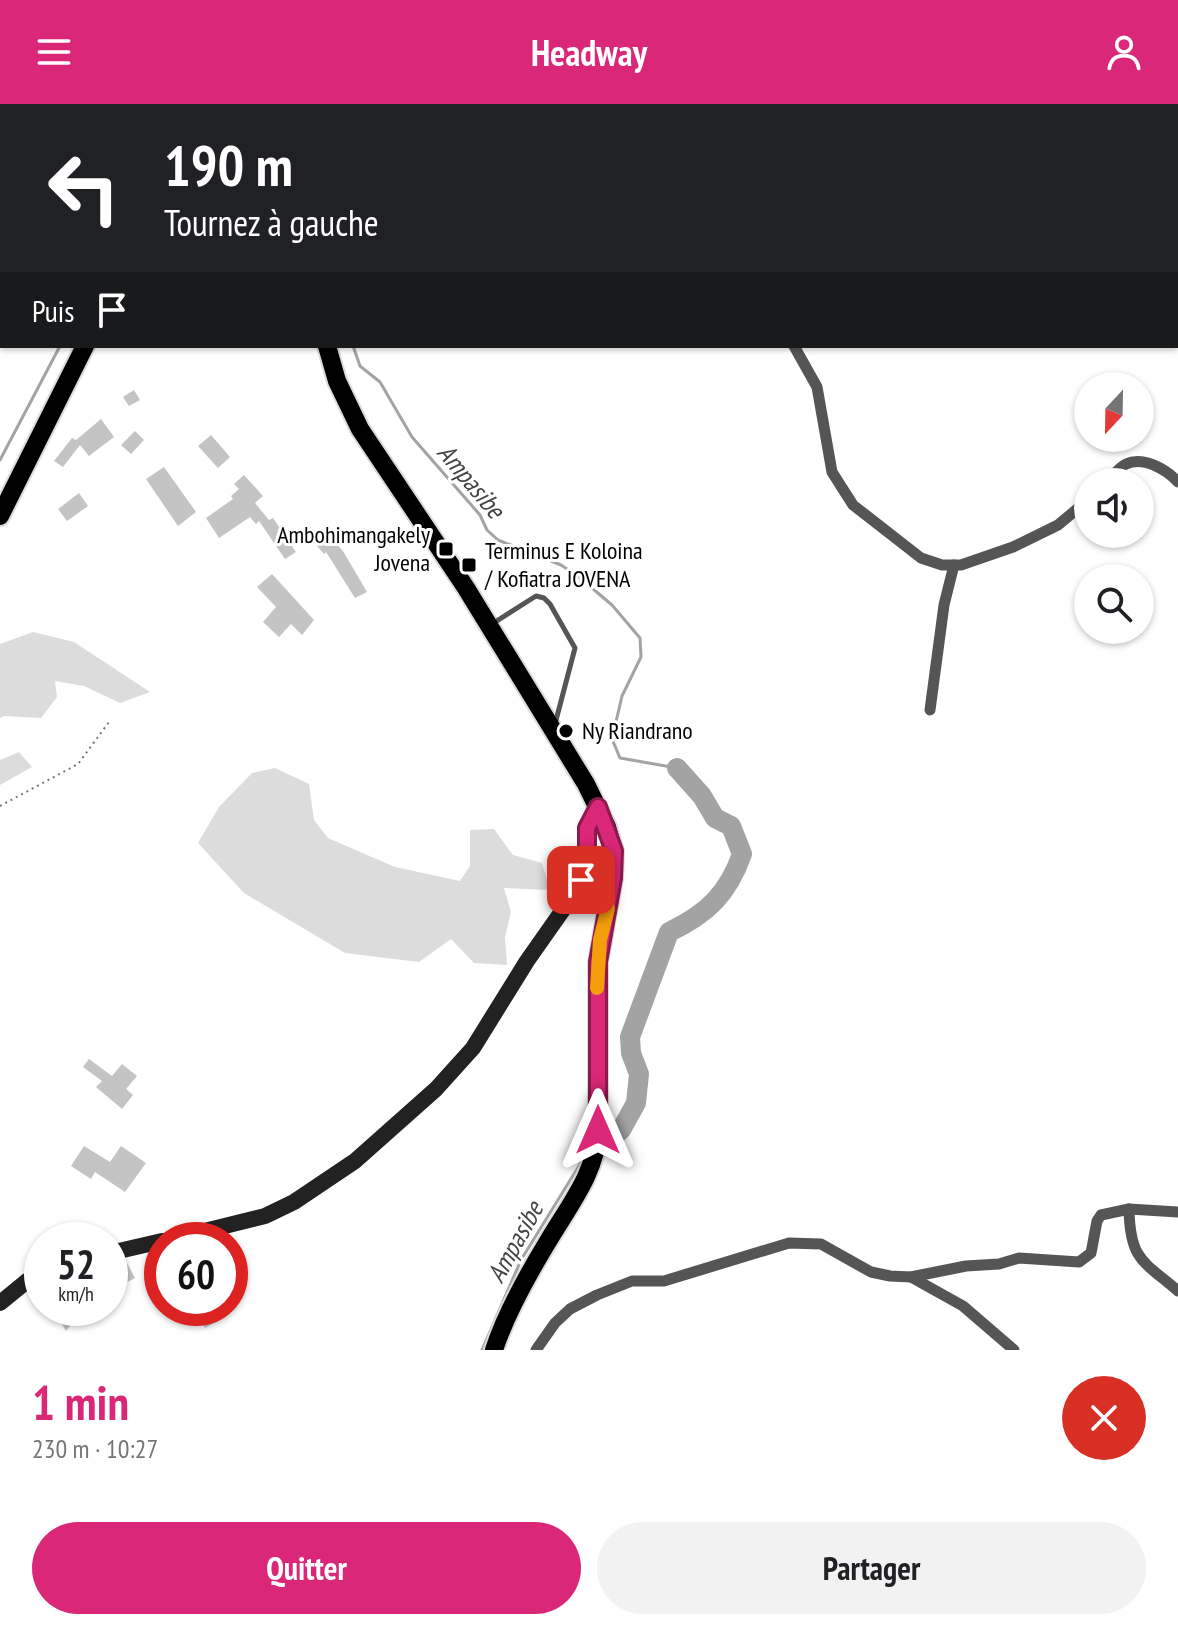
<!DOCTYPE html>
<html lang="fr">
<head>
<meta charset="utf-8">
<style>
	body { margin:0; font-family:"PT Sans Narrow",sans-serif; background:#f2f2f2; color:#202124; height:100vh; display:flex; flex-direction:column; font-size:30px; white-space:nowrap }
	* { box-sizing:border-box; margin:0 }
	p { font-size:26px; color:#757577 }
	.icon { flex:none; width:44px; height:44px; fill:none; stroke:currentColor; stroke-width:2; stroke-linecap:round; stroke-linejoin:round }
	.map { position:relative; height:1246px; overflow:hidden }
	.details { display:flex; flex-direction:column; background:#fff; flex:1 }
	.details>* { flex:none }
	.hud { position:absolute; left:0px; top:0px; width:1178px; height:244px; box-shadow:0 2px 6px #0004; background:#202124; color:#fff; overflow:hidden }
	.needle { width:52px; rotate:202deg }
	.tools { position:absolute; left:1074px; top:268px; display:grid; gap:16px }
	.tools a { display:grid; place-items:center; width:80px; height:80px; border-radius:50%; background:#fff; box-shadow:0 2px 6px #0004; font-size:40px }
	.speed { position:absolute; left:24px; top:1118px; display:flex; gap:16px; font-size:40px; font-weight:700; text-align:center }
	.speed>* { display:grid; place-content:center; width:104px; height:104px; border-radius:50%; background:#fff; box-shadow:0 2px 6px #0004; line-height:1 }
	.speed small { font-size:20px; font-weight:400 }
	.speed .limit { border:12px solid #d22; background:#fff; color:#111 }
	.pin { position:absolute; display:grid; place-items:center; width:68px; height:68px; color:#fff; margin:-34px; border-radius:16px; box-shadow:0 4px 12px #0006 }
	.me { position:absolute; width:88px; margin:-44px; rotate:0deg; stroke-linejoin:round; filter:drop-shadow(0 0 6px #0008) }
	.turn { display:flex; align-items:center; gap:28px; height:168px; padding:0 32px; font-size:36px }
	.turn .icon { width:104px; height:104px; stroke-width:2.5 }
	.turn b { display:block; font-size:56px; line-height:68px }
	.then { display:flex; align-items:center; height:76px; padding:0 32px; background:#0003; gap:16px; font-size:30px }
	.round { display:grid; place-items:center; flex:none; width:84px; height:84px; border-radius:42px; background:#f2f2f2 }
	.headline { display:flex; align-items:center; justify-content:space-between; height:136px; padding:0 32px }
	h1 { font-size:48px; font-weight:700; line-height:60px; color:#db2777 }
	.button { display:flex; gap:16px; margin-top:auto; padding:16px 32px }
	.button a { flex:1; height:92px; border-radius:48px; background:#db2777; color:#fff; font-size:32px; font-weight:700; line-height:92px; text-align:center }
	.button a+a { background:#f2f2f2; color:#202124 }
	header { display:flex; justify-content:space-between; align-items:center; height:104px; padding:0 32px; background:#db2777; color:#fff; font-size:36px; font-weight:700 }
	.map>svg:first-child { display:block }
</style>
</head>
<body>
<header><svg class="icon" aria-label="menu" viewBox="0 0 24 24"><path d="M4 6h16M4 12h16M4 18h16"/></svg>Headway<svg class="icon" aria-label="person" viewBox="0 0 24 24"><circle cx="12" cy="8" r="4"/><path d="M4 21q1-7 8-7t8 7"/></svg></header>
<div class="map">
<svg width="1178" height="1246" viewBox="0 0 1178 1246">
	<rect width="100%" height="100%" fill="#fff"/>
	<g fill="#dcdcdc">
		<polygon points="0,14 2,14 0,156"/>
		<polygon points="33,528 74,538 150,588 120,599 84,582 55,577 57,593 41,614 4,612 0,614 0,540"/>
		<polygon points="19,648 32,663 0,681 0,656"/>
		<polygon points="275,664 309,680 314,716 328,734 395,763 460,777 470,762 470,726 494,725 513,751 542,759 550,786 504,784 511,808 505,833 507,861 474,859 451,835 419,858 345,849 244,789 198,739 219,703 252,669"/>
	</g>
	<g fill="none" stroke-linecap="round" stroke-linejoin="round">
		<g stroke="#a3a3a3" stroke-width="3">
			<polyline points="353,242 360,262 380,278 412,333 480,411 487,426 498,436 561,461 579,473 612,501 640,534 641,553 622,592 612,635 620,654 677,664"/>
			<polyline points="0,356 60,242"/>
			<polyline points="482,1246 521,1156 585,1052"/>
		</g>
		<path stroke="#a3a3a3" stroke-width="20" d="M587,1050L621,1026L636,999L639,970L631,949L630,933L669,828C707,810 728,790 742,750L731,722L715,714L702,692L677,664"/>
	</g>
	<g fill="#c4c4c4">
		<polygon points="134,286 140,296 129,302 123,293"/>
		<polygon points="101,315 114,333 89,352 80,341 63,363 54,357 72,334 76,336"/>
		<polygon points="135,327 144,336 131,350 121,341"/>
		<polygon points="211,331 230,353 218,364 198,342"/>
		<polygon points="164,363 196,408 178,422 146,375"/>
		<polygon points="244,371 263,392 255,399 269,416 273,414 296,448 285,455 259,417 256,420 250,413 219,434 206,414 233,395 231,392 239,385 234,380"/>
		<polygon points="79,389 88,402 67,417 58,405"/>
		<polygon points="319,430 323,434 327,430 343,447 367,488 355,494 326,448 324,450 312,436"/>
		<polygon points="272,470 314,516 302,531 291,520 279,533 263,518 276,503 257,483"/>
		<polygon points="89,955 112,972 122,960 137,972 126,985 133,991 122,1005 96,983 102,977 83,963"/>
		<polygon points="84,1042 110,1058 121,1042 146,1059 125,1088 95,1068 91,1075 71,1062"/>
		<polygon points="162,1157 162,1170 153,1177 146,1170"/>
		<polygon points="127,1159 135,1174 110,1187 110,1168"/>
		<polygon points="52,1204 85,1204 66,1227"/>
		<polygon points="214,1204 218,1204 224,1213 205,1224 199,1214"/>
	</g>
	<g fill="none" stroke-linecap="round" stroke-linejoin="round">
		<g stroke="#dbdbdb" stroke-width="22">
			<g id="primary">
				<path d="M327,242L337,277L360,325L466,484L586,680L607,723L614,747L613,774L598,858V1026C597,1068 568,1103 547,1139C527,1172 506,1209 494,1246"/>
				<polyline points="0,412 85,242"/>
			</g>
		</g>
		<g stroke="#777" stroke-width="2" stroke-dasharray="2 4" stroke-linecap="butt">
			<polyline points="421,0 422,2"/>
			<polyline points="228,2 229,0"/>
			<polyline points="0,702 78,660 109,618"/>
		</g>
		<polyline stroke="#555" stroke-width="5" points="492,520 536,492 544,494 550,500 575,544 555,620"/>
		<g stroke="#555" stroke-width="11">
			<polyline points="752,0 753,2"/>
			<polyline points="561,2 562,0"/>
			<polyline points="650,2 651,0"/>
			<polyline points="1176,25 1178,18"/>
			<polyline points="1176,69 1178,72"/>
			<polyline points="794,242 817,283 832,368 853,401 921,454 942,461 961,461 1013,443 1058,421 1088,396"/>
			<path d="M1107,378C1112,373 1119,363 1126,360C1143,352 1166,365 1178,378"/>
			<polyline points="930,606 944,501 954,461"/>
			<path d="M1178,1108L1129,1105C1130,1156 1143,1157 1178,1187"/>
			<polyline points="911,1173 963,1202 1014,1246"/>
			<polyline points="536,1246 555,1219 570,1205 597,1191 632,1177 664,1177 789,1139 821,1140 871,1168 890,1172 911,1173 966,1162 999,1160 1019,1154 1079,1158 1091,1149 1097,1117 1101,1111 1129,1105"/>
		</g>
		<g stroke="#222" stroke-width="16">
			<polyline points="168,1136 265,1112 294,1098 355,1057 436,985 473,944 527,857 572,793 581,776 587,753 587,724 598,703"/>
			<polyline points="110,1149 162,1137"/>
			<polyline points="0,1199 27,1177 42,1171"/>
		</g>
		<use href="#primary" stroke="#000" stroke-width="18"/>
	</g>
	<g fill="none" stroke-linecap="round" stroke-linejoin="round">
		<g stroke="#8e194d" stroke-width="20">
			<polyline id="route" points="581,776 587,753 587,724 598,703 614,747 613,774 598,858 598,1026"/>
		</g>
		<use href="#route" stroke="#db2777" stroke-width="14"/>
		<polyline stroke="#f59e0b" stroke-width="14" points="597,884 600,836 608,804"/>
	</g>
	<g fill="#000" stroke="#fff" stroke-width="3">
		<rect x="438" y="437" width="16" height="16" rx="4"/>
		<rect x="461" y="453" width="16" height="16" rx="4"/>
		<circle cx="566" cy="627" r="8"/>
	</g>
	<g text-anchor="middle" stroke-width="6" stroke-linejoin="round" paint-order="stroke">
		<g font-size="24" fill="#000" stroke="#fff" text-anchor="start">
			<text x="430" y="439" text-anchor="end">Ambohimangakely<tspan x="430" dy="28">Jovena</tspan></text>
			<text x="485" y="455">Terminus E Koloina<tspan x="485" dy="28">/ Kofiatra JOVENA</tspan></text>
			<text x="582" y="635">Ny Riandrano</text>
		</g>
		<g font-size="26" font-style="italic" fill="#444" stroke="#fff">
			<text transform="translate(471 377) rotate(50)" y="9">Ampasibe</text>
			<text transform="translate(515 1138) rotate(-61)" y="9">Ampasibe</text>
		</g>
	</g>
</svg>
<div class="tools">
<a><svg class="needle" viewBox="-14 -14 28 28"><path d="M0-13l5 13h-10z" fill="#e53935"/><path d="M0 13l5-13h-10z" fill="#757577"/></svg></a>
<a><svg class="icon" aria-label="sound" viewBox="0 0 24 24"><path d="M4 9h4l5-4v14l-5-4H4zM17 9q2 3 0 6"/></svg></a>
<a><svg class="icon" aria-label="search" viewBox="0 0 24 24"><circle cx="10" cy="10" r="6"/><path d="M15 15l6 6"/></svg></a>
</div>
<div class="speed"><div>52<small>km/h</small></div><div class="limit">60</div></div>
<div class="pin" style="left:581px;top:776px;background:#d93025"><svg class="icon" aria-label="arrive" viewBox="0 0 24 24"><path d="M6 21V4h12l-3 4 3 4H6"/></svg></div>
<svg class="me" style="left:598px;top:1026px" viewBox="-20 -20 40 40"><path d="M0-17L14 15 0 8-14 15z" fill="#db2777" stroke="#fff" stroke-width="4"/></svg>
<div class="hud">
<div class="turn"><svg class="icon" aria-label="left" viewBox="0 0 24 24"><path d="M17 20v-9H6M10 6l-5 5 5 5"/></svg><div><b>190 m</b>Tournez à gauche</div></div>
<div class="then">Puis<svg class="icon" aria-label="arrive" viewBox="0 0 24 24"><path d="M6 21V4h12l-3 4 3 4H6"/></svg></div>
</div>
</div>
<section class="details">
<div class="headline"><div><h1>1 min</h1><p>230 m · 10:27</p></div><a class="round" style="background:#d93025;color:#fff"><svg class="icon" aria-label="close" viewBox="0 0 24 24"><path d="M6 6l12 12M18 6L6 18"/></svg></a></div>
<div class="button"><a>Quitter</a><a>Partager</a></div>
</section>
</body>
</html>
